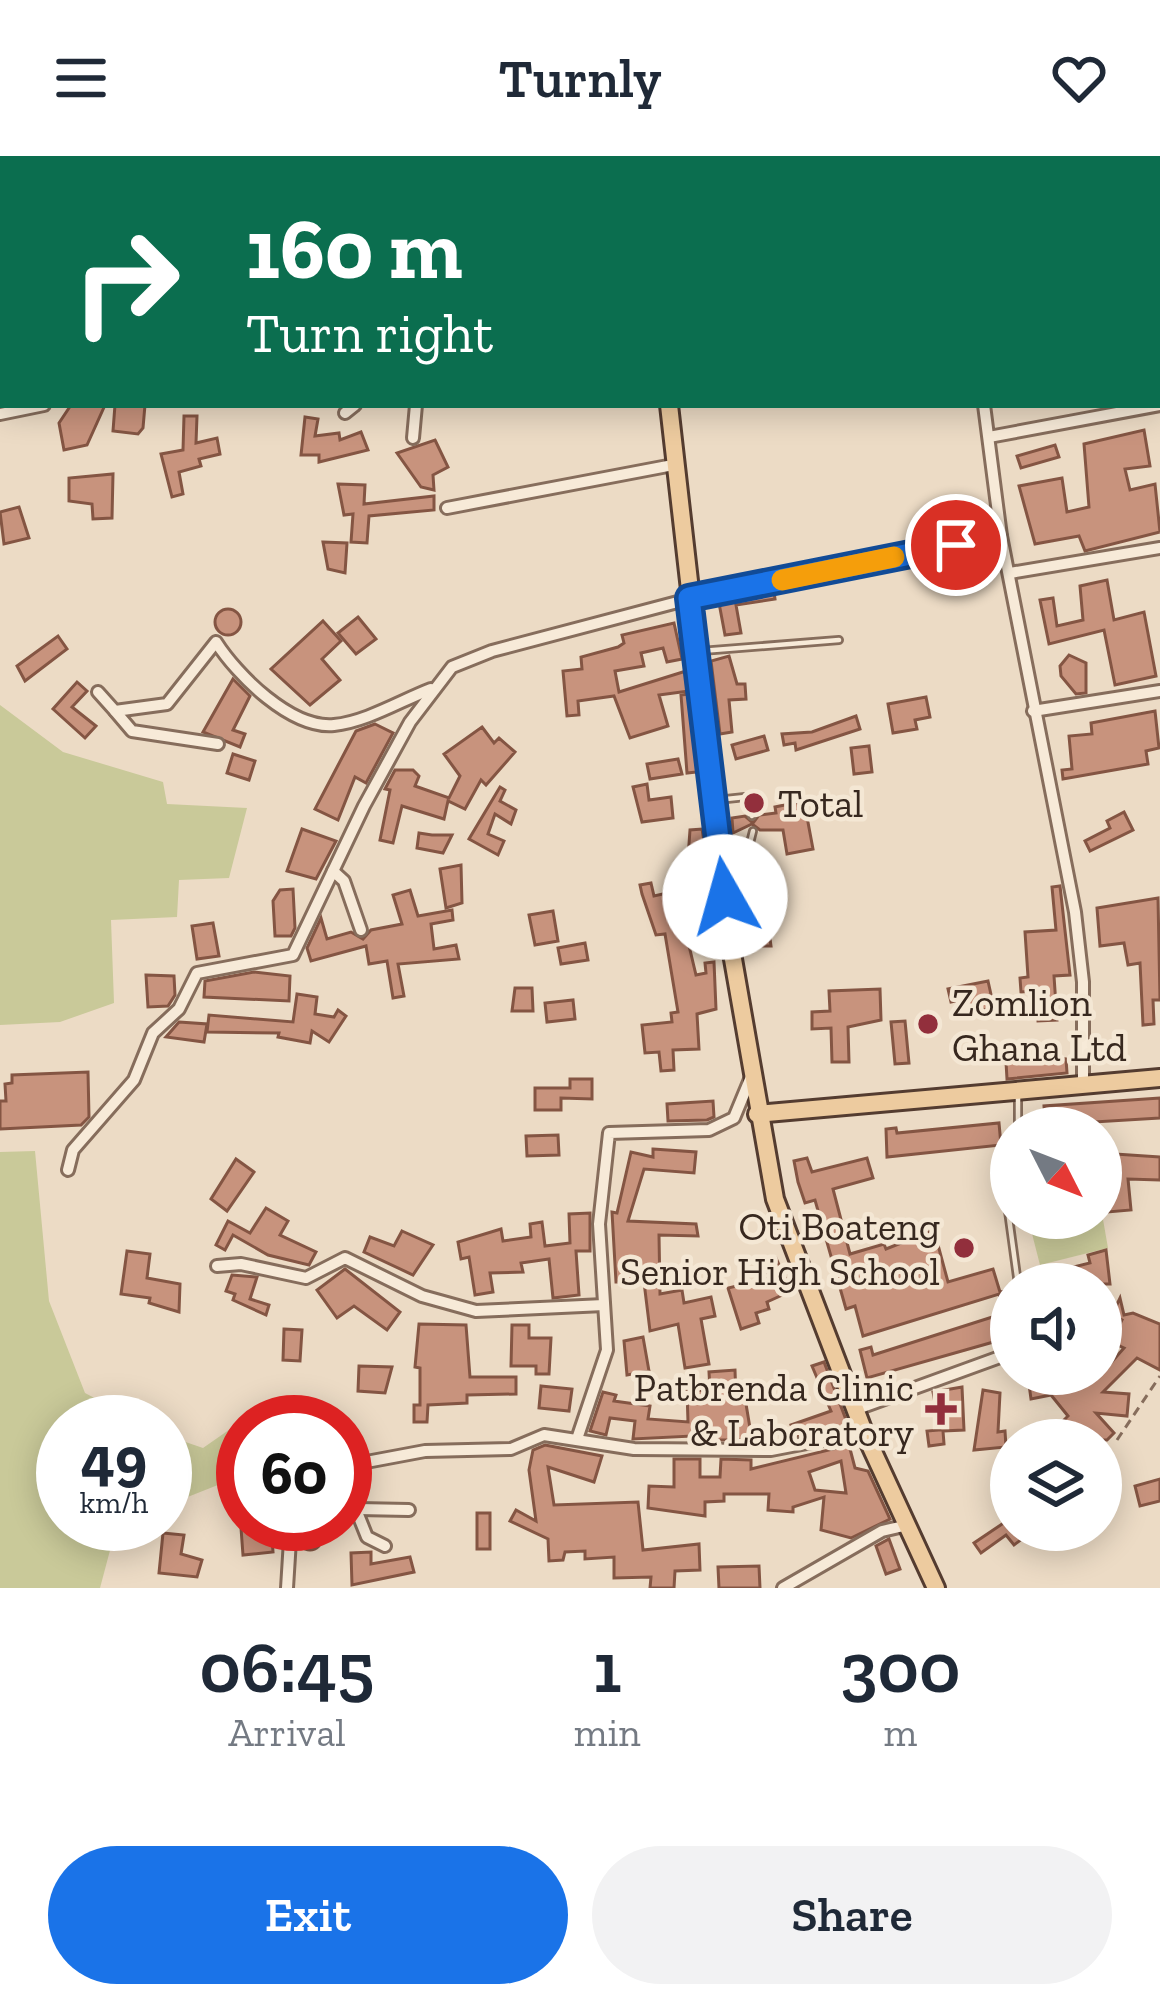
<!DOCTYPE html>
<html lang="en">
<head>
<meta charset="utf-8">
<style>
	body { margin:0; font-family:"Zilla Slab",serif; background:#f2f2f3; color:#1f2937; height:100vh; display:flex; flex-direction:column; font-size:45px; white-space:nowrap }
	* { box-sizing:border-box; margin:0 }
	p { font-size:39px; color:#747a83 }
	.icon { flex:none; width:66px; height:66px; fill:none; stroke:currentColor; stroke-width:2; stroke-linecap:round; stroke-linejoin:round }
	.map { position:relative; height:1432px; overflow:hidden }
	.side { display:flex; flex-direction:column; background:#fff; flex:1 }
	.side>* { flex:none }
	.top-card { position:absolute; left:0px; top:0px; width:1161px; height:252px; box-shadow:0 6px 30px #0003; background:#0b6e4f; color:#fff; overflow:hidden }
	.needle { width:78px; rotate:132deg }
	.tools { position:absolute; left:990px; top:951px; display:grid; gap:24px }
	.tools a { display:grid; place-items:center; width:132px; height:132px; border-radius:50%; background:#fff; box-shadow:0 6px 30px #0003; font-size:60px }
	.speed { position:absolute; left:36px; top:1239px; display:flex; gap:24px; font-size:60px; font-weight:700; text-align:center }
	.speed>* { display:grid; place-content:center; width:156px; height:156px; border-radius:50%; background:#fff; box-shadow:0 6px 30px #0003; line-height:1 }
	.speed small { font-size:30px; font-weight:400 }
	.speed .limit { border:18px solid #d22; background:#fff; color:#111 }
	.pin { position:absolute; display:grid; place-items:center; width:102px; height:102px; color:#fff; margin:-51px; border:6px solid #fff; border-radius:50%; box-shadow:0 3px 12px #0007 }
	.me { position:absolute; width:132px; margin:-66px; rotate:353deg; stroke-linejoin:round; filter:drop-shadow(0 0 9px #0008) }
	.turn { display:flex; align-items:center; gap:42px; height:252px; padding:0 48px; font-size:54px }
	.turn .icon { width:156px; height:156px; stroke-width:2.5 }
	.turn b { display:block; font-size:84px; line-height:102px }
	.eta { display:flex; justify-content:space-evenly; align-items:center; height:204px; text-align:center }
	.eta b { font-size:72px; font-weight:600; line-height:84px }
	.primary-button { display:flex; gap:24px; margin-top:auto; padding:24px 48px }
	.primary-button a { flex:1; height:138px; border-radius:72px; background:#1a73e8; color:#fff; font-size:48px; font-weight:600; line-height:138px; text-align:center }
	.primary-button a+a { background:#f2f2f3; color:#1f2937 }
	header { display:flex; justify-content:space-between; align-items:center; height:156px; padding:0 48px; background:#fff; font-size:54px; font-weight:600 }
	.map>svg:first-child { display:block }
</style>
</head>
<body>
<header><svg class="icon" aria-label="menu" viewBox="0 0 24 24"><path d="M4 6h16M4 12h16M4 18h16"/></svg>Turnly<svg class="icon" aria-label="heart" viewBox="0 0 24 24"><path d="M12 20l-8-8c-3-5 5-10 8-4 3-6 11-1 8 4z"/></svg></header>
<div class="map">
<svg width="1160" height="1432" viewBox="0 0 1160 1432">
	<rect width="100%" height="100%" fill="#ecdbc5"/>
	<g fill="#c9c999">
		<polygon points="0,0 373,0 377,3 3,3 0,223"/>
		<polygon points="0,549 63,596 163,626 167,648 247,652 229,722 179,724 177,761 111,764 114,847 60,866 0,869"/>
		<polygon points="35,995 49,1145 85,1237 140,1266 63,1266 63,1368 117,1368 100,1432 0,1432 0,996"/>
		<polygon points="1101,1052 1108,1092 1040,1109 1028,1062 1101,1062"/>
		<polygon points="236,1269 243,1269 243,1319 165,1350 165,1279 203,1292"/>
	</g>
	<g fill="#c8937d" stroke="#845543" stroke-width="3" fill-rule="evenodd">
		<polygon points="71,249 105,249 87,289 64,294 59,267"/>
		<polygon points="115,249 145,249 143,272 138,278 113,275"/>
		<polygon points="184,260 197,260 196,287 217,282 220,298 199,303 201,310 179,316 183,338 172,341 161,298 183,294"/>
		<polygon points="305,261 318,263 315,280 339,277 340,284 361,276 368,294 319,306 319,299 301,299"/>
		<polygon points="1144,274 1150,310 1125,313 1130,334 1155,328 1160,376 1085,395 1079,380 1035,388 1019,330 1062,322 1067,356 1089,351 1084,288"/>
		<polygon points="435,284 448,311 433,319 434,334 421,331 397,297"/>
		<polygon points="1055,289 1059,301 1021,312 1017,300"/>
		<polygon points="113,318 112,362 93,363 92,348 69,345 69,322"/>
		<polygon points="338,328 365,329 364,348 434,340 434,354 369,360 367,387 351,386 353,358 344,359"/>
		<polygon points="19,351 29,382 4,388 0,356"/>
		<polygon points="323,386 347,387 345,417 328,413"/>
		<polygon points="1107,424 1114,464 1144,456 1156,520 1115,529 1104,474 1049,488 1040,444 1053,442 1057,470 1083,464 1080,430"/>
		<polygon points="774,436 775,443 736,449 741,477 725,479 719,447"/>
		<circle cx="228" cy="466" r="13"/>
		<polygon points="358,461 376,483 356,498 338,477"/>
		<polygon points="323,465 341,485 322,503 340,524 310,549 271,513"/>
		<polygon points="674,467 682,503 667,506 663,492 641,497 644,510 615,515 619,536 686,515 689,535 659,539 668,570 630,582 614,540 578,545 579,559 567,560 563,515 582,513 581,501 618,491 624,487 622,479"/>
		<polygon points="58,480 67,493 25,525 17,510"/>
		<polygon points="1069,499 1086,507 1086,537 1076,538 1061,520 1060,510"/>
		<polygon points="729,500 737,528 745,528 746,543 729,544 732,576 720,578 711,505"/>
		<polygon points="233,523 250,540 233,574 245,578 240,591 203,576"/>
		<polygon points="77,526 87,535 72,551 96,570 85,582 53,553"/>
		<polygon points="689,538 697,616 687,617 681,539"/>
		<polygon points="926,541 930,561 915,564 917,573 893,577 888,548"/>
		<polygon points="1155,555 1159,592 1146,595 1148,608 1063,623 1062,614 1072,613 1069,580 1092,578 1091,567"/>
		<polygon points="856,560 860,573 796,594 795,587 784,589 782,578 812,576"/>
		<polygon points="375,568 393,577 366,627 355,621 338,664 315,653 356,575"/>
		<polygon points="482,571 494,587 499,582 515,596 486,629 481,624 465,653 448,645 444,663 402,650 393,687 380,684 390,634 385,633 395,614 413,614 419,620 415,630 449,642 460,620 444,598"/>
		<polygon points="764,580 768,594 736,603 732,589"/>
		<polygon points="869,590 872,616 854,618 851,592"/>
		<polygon points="233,598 255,605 249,624 227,617"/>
		<polygon points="678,603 682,618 650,623 647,608"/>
		<polygon points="647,628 649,644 671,641 673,662 642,666 633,631"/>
		<polygon points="500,631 505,634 500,645 516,654 511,668 495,658 488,678 504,685 498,699 469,683"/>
		<polygon points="804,645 813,693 787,698 783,674 760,674 752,668 733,677 732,662 745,660 753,667 759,659 776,657 775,651"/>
		<polygon points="1124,656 1133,674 1090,695 1085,685 1110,672 1107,665"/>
		<polygon points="302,673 336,685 316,723 287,715"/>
		<polygon points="702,673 709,716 684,721 681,703 688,702 690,674"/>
		<polygon points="419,677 432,679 452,679 443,697 417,692"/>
		<polygon points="461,709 462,747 446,752 440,713"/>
		<polygon points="738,714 750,714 750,733 772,732 774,752 766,753 771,790 753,790 753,782 748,783 745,758 740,758"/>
		<polygon points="651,727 654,740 676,735 696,819 706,817 705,807 714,806 716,853 697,858 699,893 673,894 674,914 661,915 659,896 645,897 642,869 672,866 671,857 678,856 665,778 656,779 642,738 640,729"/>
		<polygon points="1060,730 1070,819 1054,820 1057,864 1038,865 1036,835 1021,836 1020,822 1028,821 1025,776 1056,774 1052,731"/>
		<polygon points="293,733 295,772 291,780 275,780 273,745 280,734"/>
		<polygon points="410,734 418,760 452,754 453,764 431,768 434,793 456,789 459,803 398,808 404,840 393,842 387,805 369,808 366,790 311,805 307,792 321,762 327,783 351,776 363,783 371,774 402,768 393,739"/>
		<polygon points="1158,742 1160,844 1153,844 1154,868 1143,869 1140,807 1128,809 1124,787 1100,790 1097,752"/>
		<polygon points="553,755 558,785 535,789 529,759"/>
		<polygon points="213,767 219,800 197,803 192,770"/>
		<polygon points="585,787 588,804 561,808 558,792"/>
		<polygon points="254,816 290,820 289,845 204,841 205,825"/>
		<polygon points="146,819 174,820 175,839 168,850 148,851"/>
		<polygon points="988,825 994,852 968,857 965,843 951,846 948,833"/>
		<polygon points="515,832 532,832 533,855 512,855"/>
		<polygon points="880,833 881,864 848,871 849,906 832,906 831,872 812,873 812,856 830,855 829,835"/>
		<polygon points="297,838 317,841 315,858 334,861 338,854 346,860 329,886 312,875 310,887 278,881 279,877 207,876 209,859 293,866"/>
		<polygon points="573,844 575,863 547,866 545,847"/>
		<polygon points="905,865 909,907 895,908 891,866"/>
		<polygon points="179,866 207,868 204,886 166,881"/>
		<polygon points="1056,901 1066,903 1067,917 1007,923 1006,906"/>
		<polygon points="88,916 89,961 81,969 0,973 0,945 6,945 5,928 12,927 12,919"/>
		<polygon points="570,923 592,923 592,943 561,942 561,954 535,954 535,932 570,932"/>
		<polygon points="1160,942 1160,962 1045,969 1044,950"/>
		<polygon points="713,945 714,961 707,964 668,965 667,948"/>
		<polygon points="999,967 1001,989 887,1001 886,973 896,972 897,977"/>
		<polygon points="558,979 559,999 527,1000 526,980"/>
		<polygon points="653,993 696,996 694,1017 644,1013 628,1065 696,1068 698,1080 659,1079 660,1138 682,1134 684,1147 711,1141 715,1160 701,1163 709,1208 685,1212 678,1168 650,1175 644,1126 616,1126 612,1056 617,1057 631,996 653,1001"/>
		<polygon points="1115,998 1160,1001 1160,1024 1128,1023 1131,1054 1108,1056 1101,999"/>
		<polygon points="807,1002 812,1016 867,1002 873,1022 833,1033 850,1098 884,1088 886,1093 934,1074 948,1126 993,1113 1000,1136 1011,1134 1011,1181 867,1222 860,1194 871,1191 873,1199 1005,1157 999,1138 863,1180 855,1150 846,1153 815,1044 805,1047 798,1026 794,1005"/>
		<polygon points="236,1003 254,1016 227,1055 211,1043"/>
		<polygon points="266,1052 288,1065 280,1079 316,1096 309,1109 268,1099 233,1079 225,1094 216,1089 228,1065 250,1077"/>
		<polygon points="590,1057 590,1095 576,1095 579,1139 553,1142 549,1103 521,1107 523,1116 490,1117 493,1136 475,1139 469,1101 461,1103 458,1086 501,1073 503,1085 531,1081 530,1068 542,1066 545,1090 570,1087 569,1058"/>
		<polygon points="402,1075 433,1089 413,1119 364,1096 370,1081 394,1090"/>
		<polygon points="1106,1094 1110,1128 1065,1128 1061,1114 1090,1107 1088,1099"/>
		<polygon points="127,1095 150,1098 147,1122 180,1128 179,1156 149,1147 150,1142 121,1138"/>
		<polygon points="776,1102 791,1135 767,1146 769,1153 756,1157 759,1167 741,1173 728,1132 770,1122 763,1107"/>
		<polygon points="345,1113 400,1156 387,1174 354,1150 337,1162 317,1134"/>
		<polygon points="232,1119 257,1121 250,1143 269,1149 266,1159 233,1144 235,1138 226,1135"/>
		<polygon points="1120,1142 1124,1159 1133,1157 1160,1168 1160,1214 1137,1202 1103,1236 1129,1238 1127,1260 1096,1257 1114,1277 1107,1284 1094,1284 1080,1270 1067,1284 1044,1284 1068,1260 1051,1239 1031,1243 1028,1221 1101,1218 1124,1192 1111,1186 1122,1164 1112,1159"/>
		<polygon points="419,1168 466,1169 470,1221 516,1221 516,1238 467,1239 467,1247 428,1249 427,1266 414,1266 414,1249 420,1249 420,1212 415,1211"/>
		<polygon points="512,1169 529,1169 529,1182 551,1182 549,1218 536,1218 536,1210 511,1210"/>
		<polygon points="284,1173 302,1174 300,1205 283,1204"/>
		<polygon points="643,1181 649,1215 627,1219 624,1185"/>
		<polygon points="824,1206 848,1269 795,1280 791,1269 831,1255 812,1210"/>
		<polygon points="359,1210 392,1211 385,1237 358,1235"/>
		<polygon points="735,1214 736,1244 745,1242 752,1284 713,1284 712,1279 633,1283 635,1265 610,1262 606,1279 590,1275 603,1236 616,1239 614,1245 650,1250 648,1263 688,1266 687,1235 710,1234 709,1216"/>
		<polygon points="541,1230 572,1233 569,1255 539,1252"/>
		<polygon points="962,1231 964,1274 943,1275 944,1288 929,1290 927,1275 940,1274 933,1236"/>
		<polygon points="983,1234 1000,1237 998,1276 1005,1275 1006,1291 974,1294"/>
		<polygon points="545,1289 602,1300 594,1326 548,1311 554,1349 638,1346 643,1394 699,1388 700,1414 675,1415 674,1432 650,1432 651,1421 614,1422 614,1401 585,1403 585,1395 565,1396 563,1404 549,1405 548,1383 510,1365 516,1354 536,1365 529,1314 533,1294"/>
		<path d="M849,1289L855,1312L868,1315L890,1363L851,1382L821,1374L824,1341L793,1351V1356L768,1354L769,1338H724V1345L705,1346V1360L648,1352L649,1330L674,1331V1303H700V1321H720L721,1303L751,1304V1313ZM841,1305L846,1337L815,1334L809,1316Z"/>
		<polygon points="1160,1323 1160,1345 1140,1350 1135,1330"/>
		<rect x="477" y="1357" width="13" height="36"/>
		<polygon points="1011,1362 1011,1374 1034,1374 1014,1389 1006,1379 981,1397 974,1387"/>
		<polygon points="249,1368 271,1369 273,1396 243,1399 241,1372"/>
		<circle cx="310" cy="1382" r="12"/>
		<polygon points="163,1377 184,1379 181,1398 202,1404 197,1421 159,1417"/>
		<polygon points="889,1383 900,1413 886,1418 876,1390"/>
		<polygon points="371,1396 371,1408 410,1401 414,1416 352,1429 351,1397"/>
		<polygon points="759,1410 760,1432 719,1432 718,1411"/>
	</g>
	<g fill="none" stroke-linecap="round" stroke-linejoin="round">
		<g stroke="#866d5c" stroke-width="10">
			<g id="service">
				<polyline points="701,495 839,484"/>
				<polyline points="717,644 745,641 752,660"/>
				<polyline points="725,695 750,687 753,675"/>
				<polyline points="1018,939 1018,972"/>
				<polyline points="1011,1027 1006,1040 1018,1128"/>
			</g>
		</g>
		<g stroke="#866d5c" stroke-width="16">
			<g id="minor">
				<polyline points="218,0 219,3"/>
				<polyline points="390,0 395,3"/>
				<polyline points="530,3 534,0"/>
				<polyline points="976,3 985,0"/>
				<polyline points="1158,110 1160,110"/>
				<polyline points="984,249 1001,380 1075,756 1083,826 1083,928"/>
				<polyline points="345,257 355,249"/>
				<polyline points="0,258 44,249"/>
				<polyline points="989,281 1160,249"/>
				<polyline points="413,282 416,249"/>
				<polyline points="447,352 673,309"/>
				<polyline points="1010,417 1160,392"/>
				<path d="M98,536L115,555L167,548L216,486C237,519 291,573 334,569C366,566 402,544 431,533"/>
				<polyline points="115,555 132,575 218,588"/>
				<polyline points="1033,555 1160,535"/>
				<polyline points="333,715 344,725 361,774"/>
				<polyline points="68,1014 73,994 134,924 153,877 179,853 197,817 293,799 364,650 410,566 452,511 492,495 689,443 1001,380"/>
				<polyline points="217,1110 241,1108 306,1122 345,1102 422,1140 476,1155 604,1149"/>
				<polyline points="857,1253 1011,1197"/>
				<polyline points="577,1283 607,1194 599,1068 609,977 709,974 734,962 751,921"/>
				<polyline points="345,1310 425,1295 511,1293 544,1279 634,1293 771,1294 864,1276"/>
				<polyline points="345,1326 367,1381 385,1390"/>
				<polyline points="358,1353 409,1354"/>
				<polyline points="287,1432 291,1368"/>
				<polyline points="783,1432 882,1375 908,1369"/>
			</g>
		</g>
		<g stroke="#543c30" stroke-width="22">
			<g id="primary">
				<polyline points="657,0 657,3"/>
				<polyline points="669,249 730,786 775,1043 864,1276 936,1432"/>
				<polyline points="757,958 1160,922"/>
			</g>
		</g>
		<polyline stroke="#866d5c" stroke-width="3" stroke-dasharray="9 6" stroke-linecap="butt" points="1117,1284 1160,1220"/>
		<use href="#service" stroke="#f7ead8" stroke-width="4.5"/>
		<use href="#minor" stroke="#f7ead8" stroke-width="10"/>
		<use href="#primary" stroke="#edcb9f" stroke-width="16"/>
	</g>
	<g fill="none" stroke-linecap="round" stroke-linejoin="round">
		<g stroke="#114b97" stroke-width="30">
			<polyline id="route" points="725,741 689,442 956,389"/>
		</g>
		<use href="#route" stroke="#1a73e8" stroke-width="21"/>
		<polyline stroke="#f59e0b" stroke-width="21" points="782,424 894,401"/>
	</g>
	<g fill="#922f3c" stroke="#f4e7d4" stroke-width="4.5">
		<circle cx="754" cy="647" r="12"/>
		<circle cx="928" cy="868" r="12"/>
		<circle cx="964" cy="1092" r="12"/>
		<path d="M935 1235h12v12h12v12h-12v12h-12v-12h-12v-12h12z"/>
	</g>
	<g text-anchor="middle" stroke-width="9" stroke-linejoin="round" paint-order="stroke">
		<g font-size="39" fill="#37281f" stroke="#f4e7d4" text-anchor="start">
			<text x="778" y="661">Total</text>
			<text x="952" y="860">Zomlion<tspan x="952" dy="45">Ghana Ltd</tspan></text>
			<text x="940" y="1084" text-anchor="end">Oti Boateng<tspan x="940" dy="45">Senior High School</tspan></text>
			<text x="914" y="1245" text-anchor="end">Patbrenda Clinic<tspan x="914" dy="45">&amp; Laboratory</tspan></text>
		</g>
	</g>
</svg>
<div class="tools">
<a><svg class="needle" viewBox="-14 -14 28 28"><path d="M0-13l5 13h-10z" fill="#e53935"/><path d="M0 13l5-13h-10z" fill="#747a83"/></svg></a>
<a><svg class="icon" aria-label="sound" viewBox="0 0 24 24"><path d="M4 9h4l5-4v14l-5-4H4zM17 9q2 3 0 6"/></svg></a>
<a><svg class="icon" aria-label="layers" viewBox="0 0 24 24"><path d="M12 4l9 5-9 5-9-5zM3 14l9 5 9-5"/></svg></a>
</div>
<div class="speed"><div>49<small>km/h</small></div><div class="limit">60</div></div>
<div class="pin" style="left:956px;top:389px;background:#d93025"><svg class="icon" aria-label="arrive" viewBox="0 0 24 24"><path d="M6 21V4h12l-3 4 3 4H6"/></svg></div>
<svg class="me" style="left:725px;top:741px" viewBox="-20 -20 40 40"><circle r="19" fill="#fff"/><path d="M0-13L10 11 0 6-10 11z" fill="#1a73e8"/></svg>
<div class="top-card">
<div class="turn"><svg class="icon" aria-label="right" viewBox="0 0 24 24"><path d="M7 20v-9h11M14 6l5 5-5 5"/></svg><div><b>160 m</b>Turn right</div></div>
</div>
</div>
<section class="side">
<div class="eta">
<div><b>06:45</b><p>Arrival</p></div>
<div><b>1</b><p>min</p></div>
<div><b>300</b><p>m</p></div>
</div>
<div class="primary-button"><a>Exit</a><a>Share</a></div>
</section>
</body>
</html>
